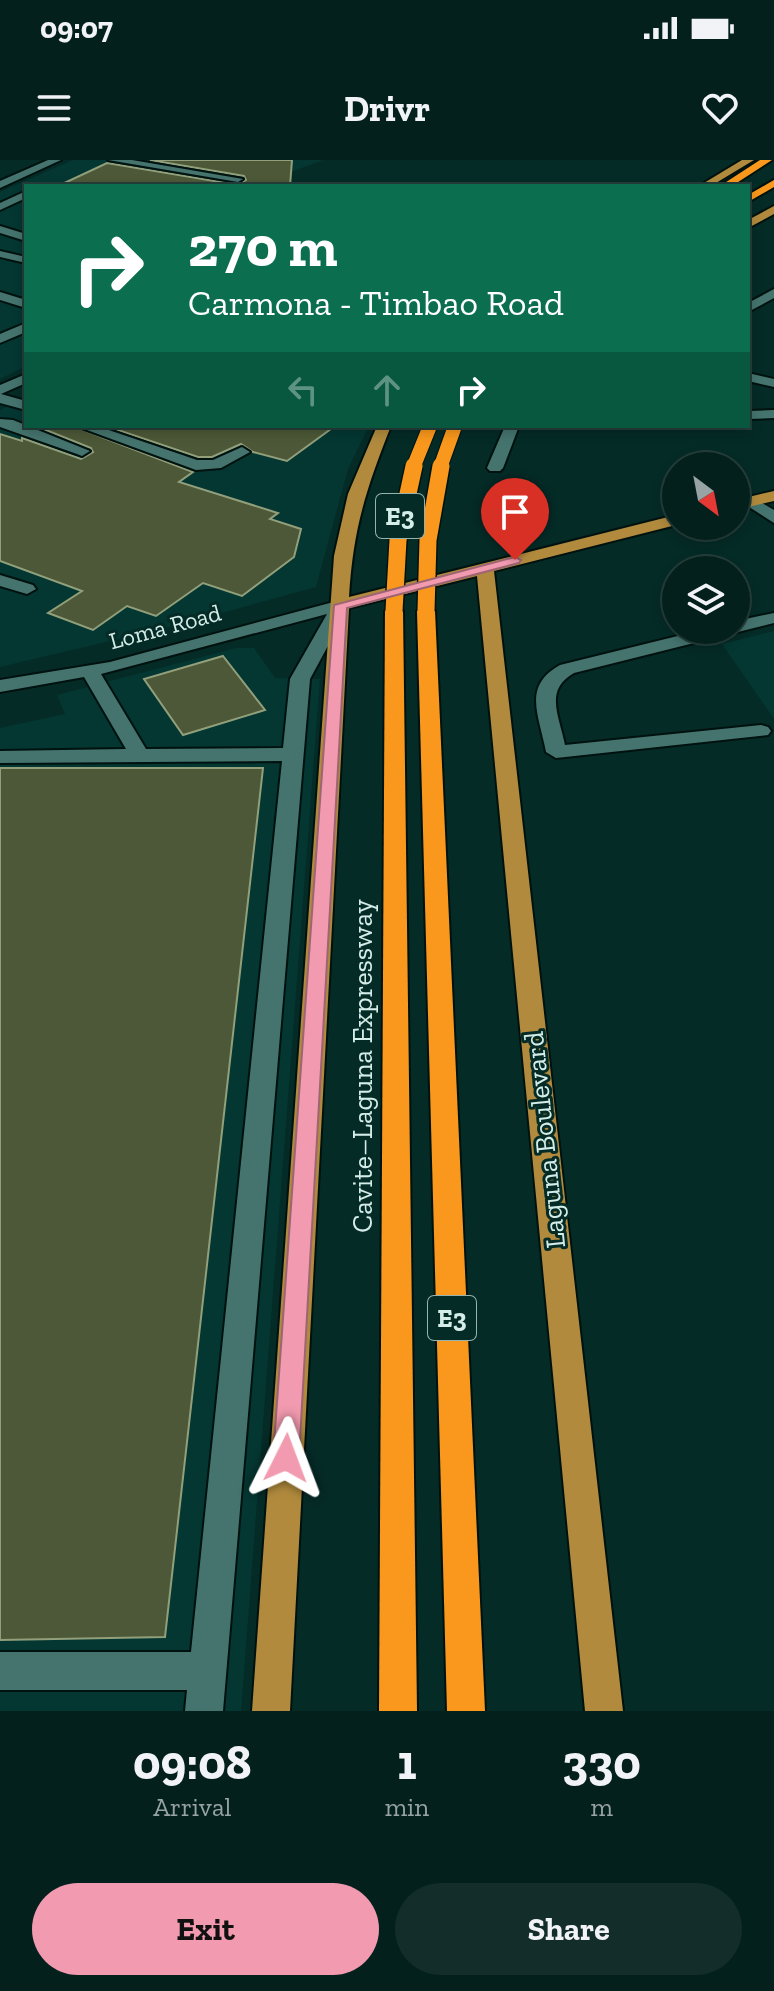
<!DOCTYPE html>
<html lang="en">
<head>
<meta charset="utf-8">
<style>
	body { margin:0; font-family:"Zilla Slab",serif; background:#122d2a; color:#f1f3f6; height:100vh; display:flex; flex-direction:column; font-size:30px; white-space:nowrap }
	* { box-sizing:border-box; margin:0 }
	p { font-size:26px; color:#97a3a4 }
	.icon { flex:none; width:44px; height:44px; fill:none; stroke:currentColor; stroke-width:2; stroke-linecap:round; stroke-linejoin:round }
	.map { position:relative; height:1551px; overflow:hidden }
	.panel { display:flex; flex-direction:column; background:#04201d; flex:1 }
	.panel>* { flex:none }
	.guide { position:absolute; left:24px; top:24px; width:726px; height:244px; border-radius:0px; box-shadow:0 4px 12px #0003,0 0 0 2px #253e3b; background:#0b6e4f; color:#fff; overflow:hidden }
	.needle { width:52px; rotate:148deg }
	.fabs { position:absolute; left:662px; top:292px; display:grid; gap:16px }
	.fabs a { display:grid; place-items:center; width:88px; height:88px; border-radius:50%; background:#04201d; box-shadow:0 4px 12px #0003,0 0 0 2px #253e3b; font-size:40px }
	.pin { position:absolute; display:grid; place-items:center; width:68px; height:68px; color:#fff; margin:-82px -34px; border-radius:50% 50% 50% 0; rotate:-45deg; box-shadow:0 0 8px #0007 }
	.pin .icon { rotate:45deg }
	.me { position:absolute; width:88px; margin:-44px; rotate:3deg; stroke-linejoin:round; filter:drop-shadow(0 0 6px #0008) }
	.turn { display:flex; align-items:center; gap:28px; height:168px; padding:0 32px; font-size:36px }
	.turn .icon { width:104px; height:104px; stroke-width:2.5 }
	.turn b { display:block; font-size:56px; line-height:68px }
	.lanes { display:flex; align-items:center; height:76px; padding:0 32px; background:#0003; justify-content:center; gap:40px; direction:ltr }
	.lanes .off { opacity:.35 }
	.eta { display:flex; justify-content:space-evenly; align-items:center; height:136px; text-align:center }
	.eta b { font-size:48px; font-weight:700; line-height:56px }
	.button { display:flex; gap:16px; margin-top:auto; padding:16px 32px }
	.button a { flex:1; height:92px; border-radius:48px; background:#f29aaf; color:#111; font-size:32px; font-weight:700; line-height:92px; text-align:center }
	.button a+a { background:#122d2a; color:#f1f3f6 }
	.status { display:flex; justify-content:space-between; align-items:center; height:56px; padding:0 40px; background:#04201d; direction:ltr }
	.status svg { height:22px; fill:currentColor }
	header { display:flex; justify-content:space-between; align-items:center; height:104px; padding:0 32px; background:#04201d; font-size:36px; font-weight:700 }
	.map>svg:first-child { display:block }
</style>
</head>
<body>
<div class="status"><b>09:07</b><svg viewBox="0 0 49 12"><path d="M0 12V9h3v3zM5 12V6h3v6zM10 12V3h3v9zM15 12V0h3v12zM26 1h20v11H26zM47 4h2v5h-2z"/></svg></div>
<header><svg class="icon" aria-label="menu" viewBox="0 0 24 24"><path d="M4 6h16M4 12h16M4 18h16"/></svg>Drivr<svg class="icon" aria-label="heart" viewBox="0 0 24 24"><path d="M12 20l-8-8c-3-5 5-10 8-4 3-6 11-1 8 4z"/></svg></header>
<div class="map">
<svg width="774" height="1551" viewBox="0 0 774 1551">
	<rect width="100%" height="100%" fill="#052b27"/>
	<g fill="#043732">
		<polygon points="73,0 323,0 254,26 26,26 26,206 0,219 0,32"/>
		<polygon points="26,236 26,266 369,266 348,309 316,427 182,464 0,507 0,250"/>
		<polygon points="774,471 774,559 722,484"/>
		<polygon points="236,488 254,488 275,518 320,519 241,1551 0,1551 0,568 65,554 57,535"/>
	</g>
	<g fill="#4c5837" stroke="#929f7b" stroke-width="2">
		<polygon points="150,0 292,0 290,26 58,26 107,3 238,25 246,20 244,16"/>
		<polygon points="36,266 73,266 193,312 179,322 278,353 270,359 301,369 294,397 242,436 203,423 156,456 127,446 93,470 48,453 82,431 0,401 0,274 22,281 22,278 81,299 93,292 91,288"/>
		<polygon points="106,266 335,266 287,301 253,292 241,284 212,297 198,297"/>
		<polygon points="223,496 265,550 183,575 144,519"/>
		<polygon points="0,608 263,608 165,1477 0,1480"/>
	</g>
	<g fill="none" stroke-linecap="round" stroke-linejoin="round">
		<g stroke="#00120f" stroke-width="4">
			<g id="minor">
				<polygon points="48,0 61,0 0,28 0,21"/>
				<polygon points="108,0 132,0 243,19 238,22"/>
				<polygon points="26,31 26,38 0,50 0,43"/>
				<polygon points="0,66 26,74 26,81 0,73"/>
				<polygon points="0,91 26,97 26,103 0,97"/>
				<polygon points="774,129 774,138 748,152 748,143"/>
				<polygon points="0,132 26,140 26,148 0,140"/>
				<polygon points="26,163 26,172 0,183 0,174"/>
				<polygon points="748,213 774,219 774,227 748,221"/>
				<polygon points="26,214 26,223 1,234 26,241 26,250 0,243 0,225"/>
				<polygon points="774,250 774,258 748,259 748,251"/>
				<polygon points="0,259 13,260 90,291 82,296 77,294 0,267"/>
				<polygon points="76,266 97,266 197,300 213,300 242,287 250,292 221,308 196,310"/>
				<polygon points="505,266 519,266 503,308 500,311 490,311 487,308"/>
				<polygon points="752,337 774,350 774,363 746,345 744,342"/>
				<polygon points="0,415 33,425 36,429 27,434 0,426"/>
				<path d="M341,440L350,445L310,519L223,1551H185L187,1530H0V1492H191L282,601L0,603V591L126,589L84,517L0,532V520L110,502ZM327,454L290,519L283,588L146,589L101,514Z"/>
				<path d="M774,453V463L574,513C544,530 559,555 565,585L761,565L768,567L771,571L768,575L556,598L546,592C539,555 522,526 560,505L702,470H736V461Z"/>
			</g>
		</g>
		<g stroke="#00120f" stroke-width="4">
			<g id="major">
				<polygon points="742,0 754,0 711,26 699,26"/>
				<polygon points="774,46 774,54 748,68 748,60"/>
				<path d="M377,266H391C366,329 353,369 349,437L676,355V365L494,411L623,1551H585L477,416L349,448L290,1551H252L334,396L348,334Z"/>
				<polygon points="774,331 774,341 736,350 736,340"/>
			</g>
		</g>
		<g stroke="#00120f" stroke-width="4">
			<g id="highway">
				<polygon points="760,0 772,0 732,26 720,26"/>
				<polygon points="774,20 774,27 748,42 748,35"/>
				<polygon points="394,446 403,451 417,1551 379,1551 385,451"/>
				<polygon points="426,446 435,451 485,1551 447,1551 417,451"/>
			</g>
		</g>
		<use href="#minor" fill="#45746e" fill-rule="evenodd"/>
		<use href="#major" fill="#b18a3d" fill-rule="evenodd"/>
		<use href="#highway" fill="#f9981c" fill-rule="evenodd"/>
		<g stroke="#00120f" stroke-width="16" stroke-linecap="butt">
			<g id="highway-bridge-far1">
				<polyline points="413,308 430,266"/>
				<polyline points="440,308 455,266"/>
			</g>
		</g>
		<g stroke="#00120f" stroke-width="20" stroke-linecap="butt">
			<g id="highway-bridge">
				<polyline points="394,451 398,380 414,306"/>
				<polyline points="426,451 428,380 441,306"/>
			</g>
		</g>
		<use href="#highway-bridge-far1" stroke="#f9981c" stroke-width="14"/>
		<use href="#highway-bridge" stroke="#f9981c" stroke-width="17"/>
	</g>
	<polygon fill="#f29aaf" stroke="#9d6472" stroke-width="2" points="515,397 521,400 519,403 347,448 299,1298 295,1307 286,1311 277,1307 273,1298 334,445"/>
	<g text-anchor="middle" stroke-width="6" stroke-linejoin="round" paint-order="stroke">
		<g font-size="24" fill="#d4ede8" stroke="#052b27">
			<text transform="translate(165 467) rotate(-15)" y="8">Loma Road</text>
		</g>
		<g fill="#052b27" stroke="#96b3ae" stroke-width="2">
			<rect x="376" y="334" width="48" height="44" rx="6"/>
			<rect x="428" y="1136" width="48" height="44" rx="6"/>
		</g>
		<g font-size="26" font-weight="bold" fill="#d4ede8">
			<text x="400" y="365">E3</text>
			<text x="452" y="1167">E3</text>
		</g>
		<g font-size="28" fill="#d4ede8" stroke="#052b27">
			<text transform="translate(362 906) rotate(-90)" y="10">Cavite–Laguna Expressway</text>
			<text transform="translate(544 980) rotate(-96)" y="10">Laguna Boulevard</text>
		</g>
	</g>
</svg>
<div class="fabs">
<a><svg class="needle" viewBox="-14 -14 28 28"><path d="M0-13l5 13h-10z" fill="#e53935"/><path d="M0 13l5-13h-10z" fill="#97a3a4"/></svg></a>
<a><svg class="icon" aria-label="layers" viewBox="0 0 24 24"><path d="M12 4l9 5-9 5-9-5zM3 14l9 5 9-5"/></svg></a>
</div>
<div class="pin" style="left:515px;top:400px;background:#d93025"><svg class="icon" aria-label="arrive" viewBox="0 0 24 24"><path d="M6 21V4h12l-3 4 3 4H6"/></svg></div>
<svg class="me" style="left:286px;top:1298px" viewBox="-20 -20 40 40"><path d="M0-17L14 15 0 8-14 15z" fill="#f29aaf" stroke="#fff" stroke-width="4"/></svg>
<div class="guide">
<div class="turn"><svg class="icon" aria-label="right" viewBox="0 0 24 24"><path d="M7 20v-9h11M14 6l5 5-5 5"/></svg><div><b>270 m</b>Carmona - Timbao Road</div></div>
<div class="lanes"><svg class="icon off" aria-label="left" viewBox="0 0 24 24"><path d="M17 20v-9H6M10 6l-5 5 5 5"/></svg><svg class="icon off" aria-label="ahead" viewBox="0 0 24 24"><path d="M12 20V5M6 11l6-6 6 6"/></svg><svg class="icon" aria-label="right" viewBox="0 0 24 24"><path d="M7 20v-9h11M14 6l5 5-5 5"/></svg></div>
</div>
</div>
<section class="panel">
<div class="eta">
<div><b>09:08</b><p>Arrival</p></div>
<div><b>1</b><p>min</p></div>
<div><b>330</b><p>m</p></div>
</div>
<div class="button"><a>Exit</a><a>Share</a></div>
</section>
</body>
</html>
